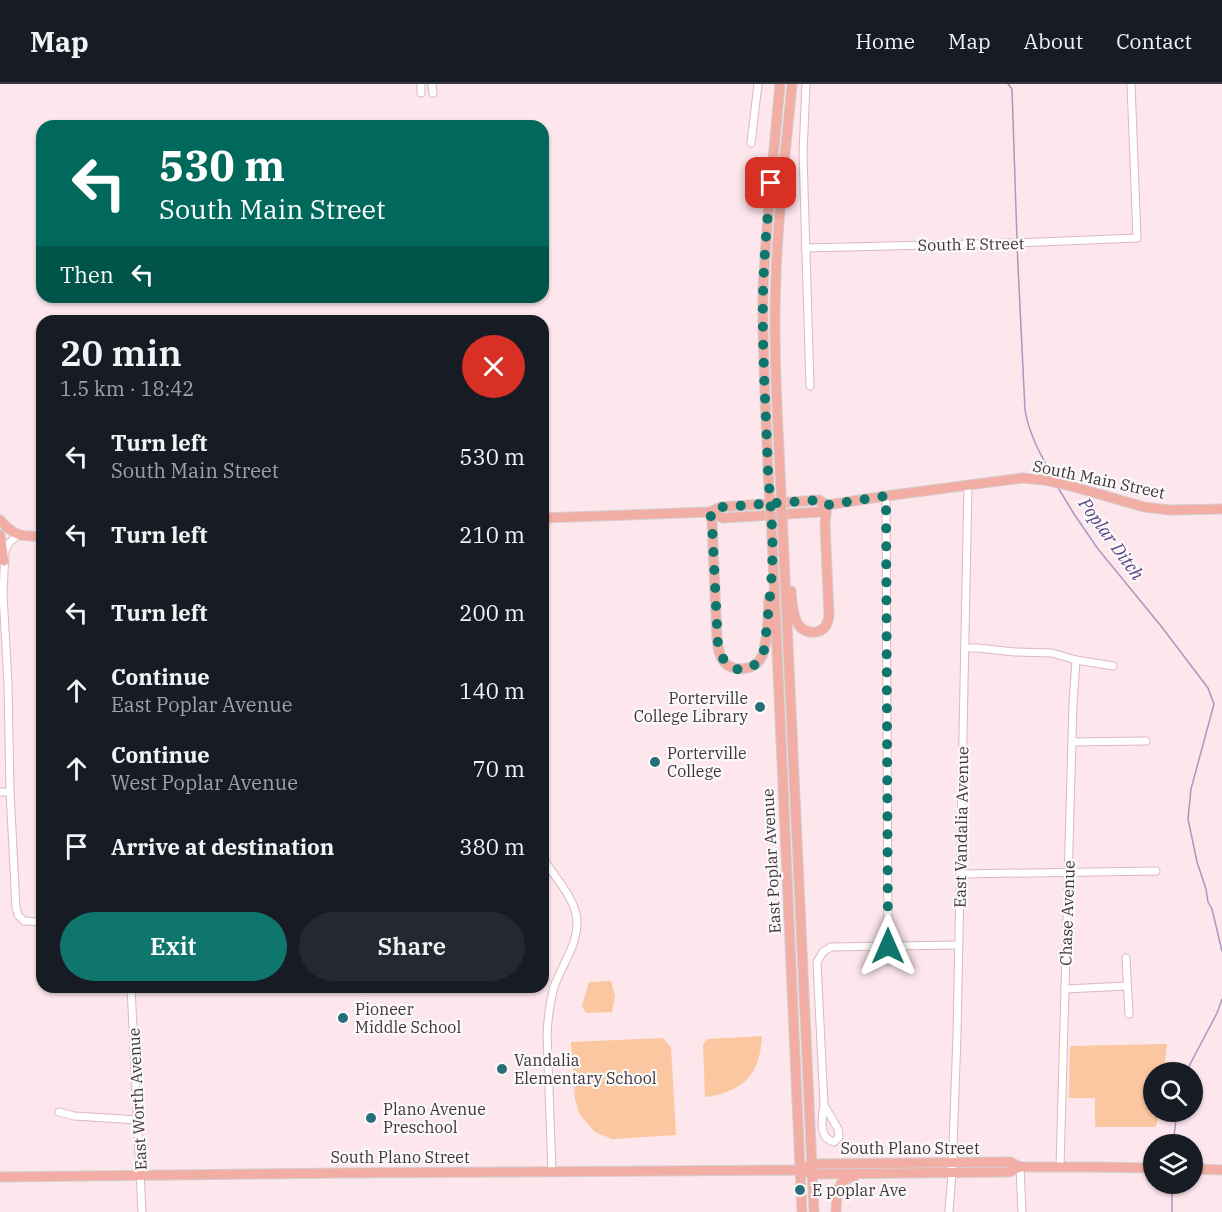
<!DOCTYPE html>
<html lang="en">
<head>
<meta charset="utf-8">
<style>
	body { margin:0; font-family:"IBM Plex Serif",serif; background:#242831; color:#f1f3f6; height:100vh; display:flex; flex-direction:column; font-size:22px; white-space:nowrap }
	* { box-sizing:border-box; margin:0 }
	p { font-size:20px; color:#9ea1a6 }
	.icon { flex:none; width:33px; height:33px; fill:none; stroke:currentColor; stroke-width:2; stroke-linecap:round; stroke-linejoin:round }
	.map { position:relative; flex:1; overflow:hidden }
	.sheet { position:absolute; left:36px; top:231px; width:513px; height:678px; display:flex; flex-direction:column; background:#171b24; border-radius:18px; box-shadow:0 2px 4px #0004 }
	.sheet>* { flex:none }
	.guide { position:absolute; left:36px; top:36px; width:513px; height:183px; border-radius:18px; box-shadow:0 2px 4px #0004; background:#00695c; color:#fff; overflow:hidden }
	.fabs { position:absolute; left:1143px; top:978px; display:grid; gap:12px }
	.fabs a { display:grid; place-items:center; width:60px; height:60px; border-radius:50%; background:#171b24; box-shadow:0 2px 4px #0004; font-size:30px }
	.pin { position:absolute; display:grid; place-items:center; width:51px; height:51px; color:#fff; margin:-26px; border-radius:12px; box-shadow:0 3px 9px #0006 }
	.me { position:absolute; width:66px; margin:-33px; rotate:0deg; stroke-linejoin:round; filter:drop-shadow(0 0 4px #0008) }
	.turn { display:flex; align-items:center; gap:21px; height:126px; padding:0 24px; font-size:27px }
	.turn .icon { width:78px; height:78px; stroke-width:2.5 }
	.turn b { display:block; font-size:42px; line-height:51px }
	.then { display:flex; align-items:center; height:57px; padding:0 24px; background:#0003; gap:12px; font-size:22px }
	.round { display:grid; place-items:center; flex:none; width:63px; height:63px; border-radius:32px; background:#242831 }
	.overview { display:flex; align-items:center; justify-content:space-between; height:102px; padding:0 24px }
	h1 { font-size:36px; font-weight:600; line-height:45px }
	.action { display:flex; gap:12px; margin-top:auto; padding:12px 24px }
	.action a { flex:1; height:69px; border-radius:36px; background:#0f766e; color:#fff; font-size:24px; font-weight:600; line-height:69px; text-align:center }
	.action a+a { background:#242831; color:#f1f3f6 }
	ul { padding:0; list-style:none }
	li { display:flex; align-items:center; gap:18px; height:78px; padding:0 24px }
	li div { flex:1 }
	li b { display:block; font-size:22px }
	li em { font-style:normal }
	header { display:flex; align-items:center; gap:36px; box-sizing:border-box; height:84px; padding:0 30px; background:#171b24; border-bottom:2px solid #363941 }
	header strong { font-size:28px }
	nav { display:flex; gap:33px; margin-inline-start:auto; font-size:21px }
	.map>svg:first-child { display:block }
</style>
</head>
<body>
<header>
<strong>Map</strong>
<nav><a>Home</a><a>Map</a><a>About</a><a>Contact</a></nav>
</header>
<div class="map">
<svg width="1222" height="1128" viewBox="0 0 1222 1128">
	<rect width="100%" height="100%" fill="#fde6ec"/>
	<g fill="#fac7a0">
		<polygon points="611,897 615,912 612,928 586,929 582,922 589,898"/>
		<path d="M762,952C760,991 743,1008 705,1013L703,960L708,955Z"/>
		<polygon points="663,954 671,963 676,1051 612,1055 595,1048 580,1031 575,1015 571,958"/>
		<polygon points="1167,960 1164,988 1154,988 1154,1028 1159,1028 1156,1043 1095,1043 1095,1014 1069,1014 1070,962"/>
	</g>
	<g fill="none" stroke-linecap="round" stroke-linejoin="round">
		<g stroke="#aa98c0" stroke-width="1.5">
			<polyline points="1008,0 1012,5 1017,156"/>
			<path d="M1017,161L1025,326C1029,351 1042,373 1054,395"/>
			<polyline points="1057,402 1074,430 1098,465 1161,542 1208,604 1214,620 1191,705 1188,735 1197,778 1206,805 1208,818 1212,825 1222,867"/>
			<polyline points="1186,988 1217,929 1222,915"/>
			<polyline points="1173,1060 1177,1028"/>
			<polyline points="1172,1100 1172,1128"/>
		</g>
		<g stroke="#dcb8c2" stroke-width="9">
			<g id="minor">
				<polyline points="421,0 421,9"/>
				<polyline points="432,0 433,9"/>
				<polyline points="806,0 803,70 810,302"/>
				<polyline points="751,59 758,0"/>
				<polyline points="805,164 1014,159 1137,154 1131,0"/>
				<polyline points="886,412 888,862"/>
				<polyline points="18,451 8,460 5,467 3,510 8,599 10,708 16,823 18,831 24,837 42,838"/>
				<polyline points="965,564 977,564 1015,568 1052,569 1076,576 1113,582"/>
				<polyline points="1072,658 1146,657"/>
				<polyline points="0,708 10,708"/>
				<path d="M543,774C553,791 572,811 576,830C582,855 562,880 554,903C550,918 548,934 547,949L552,1088"/>
				<polyline points="961,790 1156,787"/>
				<polyline points="1126,874 1129,930"/>
				<polyline points="131,903 142,1128"/>
				<polyline points="1065,905 1127,902"/>
				<path d="M824,1021L838,1045L839,1053L834,1058C818,1054 822,1034 824,1021L817,878L823,868L831,863L958,861"/>
				<polyline points="59,1028 74,1032 138,1036"/>
				<polyline points="1020,1083 1022,1128"/>
				<polyline points="1060,1083 1073,619 1076,576"/>
				<polyline points="949,1128 952,1089 957,951 968,401"/>
			</g>
		</g>
		<g stroke="#d2cecf" stroke-width="11">
			<g id="major">
				<path d="M768,386C766,326 762,266 763,207C766,138 774,69 780,0"/>
				<path d="M780,388C777,322 773,257 776,191C778,127 786,64 792,0"/>
				<polyline points="710,428 723,434 819,428 827,421 886,412 1022,394 1044,396 1071,402 1144,423 1170,426 1222,425"/>
				<path d="M710,428L712,438L717,556C718,564 719,572 724,578C734,589 754,586 761,574C768,562 768,529 769,514"/>
				<polyline points="543,434 710,428 721,423 819,416 827,421"/>
				<path d="M0,436C13,452 23,453 42,452"/>
				<polyline points="0,451 4,477"/>
				<polyline points="783,451 814,1128"/>
				<polyline points="772,453 802,1128"/>
				<path d="M791,507C792,517 792,531 798,540C803,548 815,551 823,545C827,542 828,537 829,532L825,440L827,421"/>
				<polyline points="808,1082 812,1080 1010,1078 1020,1083"/>
				<polyline points="1192,1085 1222,1086"/>
				<polyline points="0,1093 342,1089 800,1086 812,1090 1009,1088 1020,1083 1090,1083 1154,1084"/>
				<path d="M836,1128C837,1111 835,1096 855,1092"/>
			</g>
		</g>
		<use href="#minor" stroke="#fff" stroke-width="7"/>
		<use href="#major" stroke="#f2ada4" stroke-width="9"/>
		<g stroke="#d2cecf" stroke-width="11" stroke-linecap="butt">
			<g id="major-bridge">
				<polyline points="768,386 772,453"/>
				<polyline points="780,388 783,451"/>
			</g>
		</g>
		<use href="#major-bridge" stroke="#f2ada4" stroke-width="9"/>
	</g>
	<g fill="none" stroke-linecap="round" stroke-linejoin="round">
		<path stroke="#0f766e" stroke-width="10" stroke-dasharray="0 18" d="M771,99C767,136 764,173 763,210C762,269 766,327 768,386C770,418 774,451 772,483C771,510 767,536 765,562C759,593 725,594 718,562L712,438L710,428L722,423L819,416L827,421L886,412L888,862"/>
	</g>
	<g fill="#276e7b" stroke="#fafafa" stroke-width="2">
		<circle cx="760" cy="623" r="6"/>
		<circle cx="655" cy="678" r="6"/>
		<circle cx="343" cy="934" r="6"/>
		<circle cx="502" cy="985" r="6"/>
		<circle cx="371" cy="1034" r="6"/>
		<circle cx="800" cy="1106" r="6"/>
	</g>
	<g text-anchor="middle" stroke-width="4.5" stroke-linejoin="round" paint-order="stroke">
		<g font-size="16" fill="#423438" stroke="#fafafa">
			<text transform="translate(971 160) rotate(-1)" y="6">South E Street</text>
			<text transform="translate(1099 395) rotate(12)" y="6">South Main Street</text>
			<text transform="translate(961 743) rotate(-89)" y="6">East Vandalia Avenue</text>
			<text transform="translate(771 777) rotate(-93)" y="6">East Poplar Avenue</text>
			<text transform="translate(1067 829) rotate(-88)" y="6">Chase Avenue</text>
			<text transform="translate(137 1015) rotate(-93)" y="6">East Worth Avenue</text>
			<text x="910" y="1070">South Plano Street</text>
			<text x="400" y="1079">South Plano Street</text>
		</g>
		<g font-size="16" fill="#423438" stroke="#fafafa" text-anchor="start">
			<text x="748" y="620" text-anchor="end">Porterville<tspan x="748" dy="18">College Library</tspan></text>
			<text x="667" y="675">Porterville<tspan x="667" dy="18">College</tspan></text>
			<text x="355" y="931">Pioneer<tspan x="355" dy="18">Middle School</tspan></text>
			<text x="514" y="982">Vandalia<tspan x="514" dy="18">Elementary School</tspan></text>
			<text x="383" y="1031">Plano Avenue<tspan x="383" dy="18">Preschool</tspan></text>
			<text x="812" y="1112">E poplar Ave</text>
		</g>
		<g font-size="18" font-style="italic" fill="#5e4486" stroke="#fafafa">
			<text transform="translate(1111 455) rotate(54)" y="6">Poplar Ditch</text>
		</g>
	</g>
</svg>
<div class="fabs">
<a><svg class="icon" aria-label="search" viewBox="0 0 24 24"><circle cx="10" cy="10" r="6"/><path d="M15 15l6 6"/></svg></a>
<a><svg class="icon" aria-label="layers" viewBox="0 0 24 24"><path d="M12 4l9 5-9 5-9-5zM3 14l9 5 9-5"/></svg></a>
</div>
<div class="pin" style="left:771px;top:99px;background:#d93025"><svg class="icon" aria-label="arrive" viewBox="0 0 24 24"><path d="M6 21V4h12l-3 4 3 4H6"/></svg></div>
<svg class="me" style="left:888px;top:862px" viewBox="-20 -20 40 40"><path d="M0-17L14 15 0 8-14 15z" fill="#0f766e" stroke="#fff" stroke-width="4"/></svg>
<div class="guide">
<div class="turn"><svg class="icon" aria-label="left" viewBox="0 0 24 24"><path d="M17 20v-9H6M10 6l-5 5 5 5"/></svg><div><b>530 m</b>South Main Street</div></div>
<div class="then">Then<svg class="icon" aria-label="left" viewBox="0 0 24 24"><path d="M17 20v-9H6M10 6l-5 5 5 5"/></svg></div>
</div>
<section class="sheet">
<div class="overview"><div><h1>20 min</h1><p>1.5 km · 18:42</p></div><a class="round" style="background:#d93025;color:#fff"><svg class="icon" aria-label="close" viewBox="0 0 24 24"><path d="M6 6l12 12M18 6L6 18"/></svg></a></div>
<ul>
<li><svg class="icon" aria-label="left" viewBox="0 0 24 24"><path d="M17 20v-9H6M10 6l-5 5 5 5"/></svg><div><b>Turn left</b><p>South Main Street</p></div><em>530 m</em></li>
<li><svg class="icon" aria-label="left" viewBox="0 0 24 24"><path d="M17 20v-9H6M10 6l-5 5 5 5"/></svg><div><b>Turn left</b></div><em>210 m</em></li>
<li><svg class="icon" aria-label="left" viewBox="0 0 24 24"><path d="M17 20v-9H6M10 6l-5 5 5 5"/></svg><div><b>Turn left</b></div><em>200 m</em></li>
<li><svg class="icon" aria-label="ahead" viewBox="0 0 24 24"><path d="M12 20V5M6 11l6-6 6 6"/></svg><div><b>Continue</b><p>East Poplar Avenue</p></div><em>140 m</em></li>
<li><svg class="icon" aria-label="ahead" viewBox="0 0 24 24"><path d="M12 20V5M6 11l6-6 6 6"/></svg><div><b>Continue</b><p>West Poplar Avenue</p></div><em>70 m</em></li>
<li><svg class="icon" aria-label="arrive" viewBox="0 0 24 24"><path d="M6 21V4h12l-3 4 3 4H6"/></svg><div><b>Arrive at destination</b></div><em>380 m</em></li>
</ul>
<div class="action"><a>Exit</a><a>Share</a></div>
</section>
</div>
</body>
</html>
